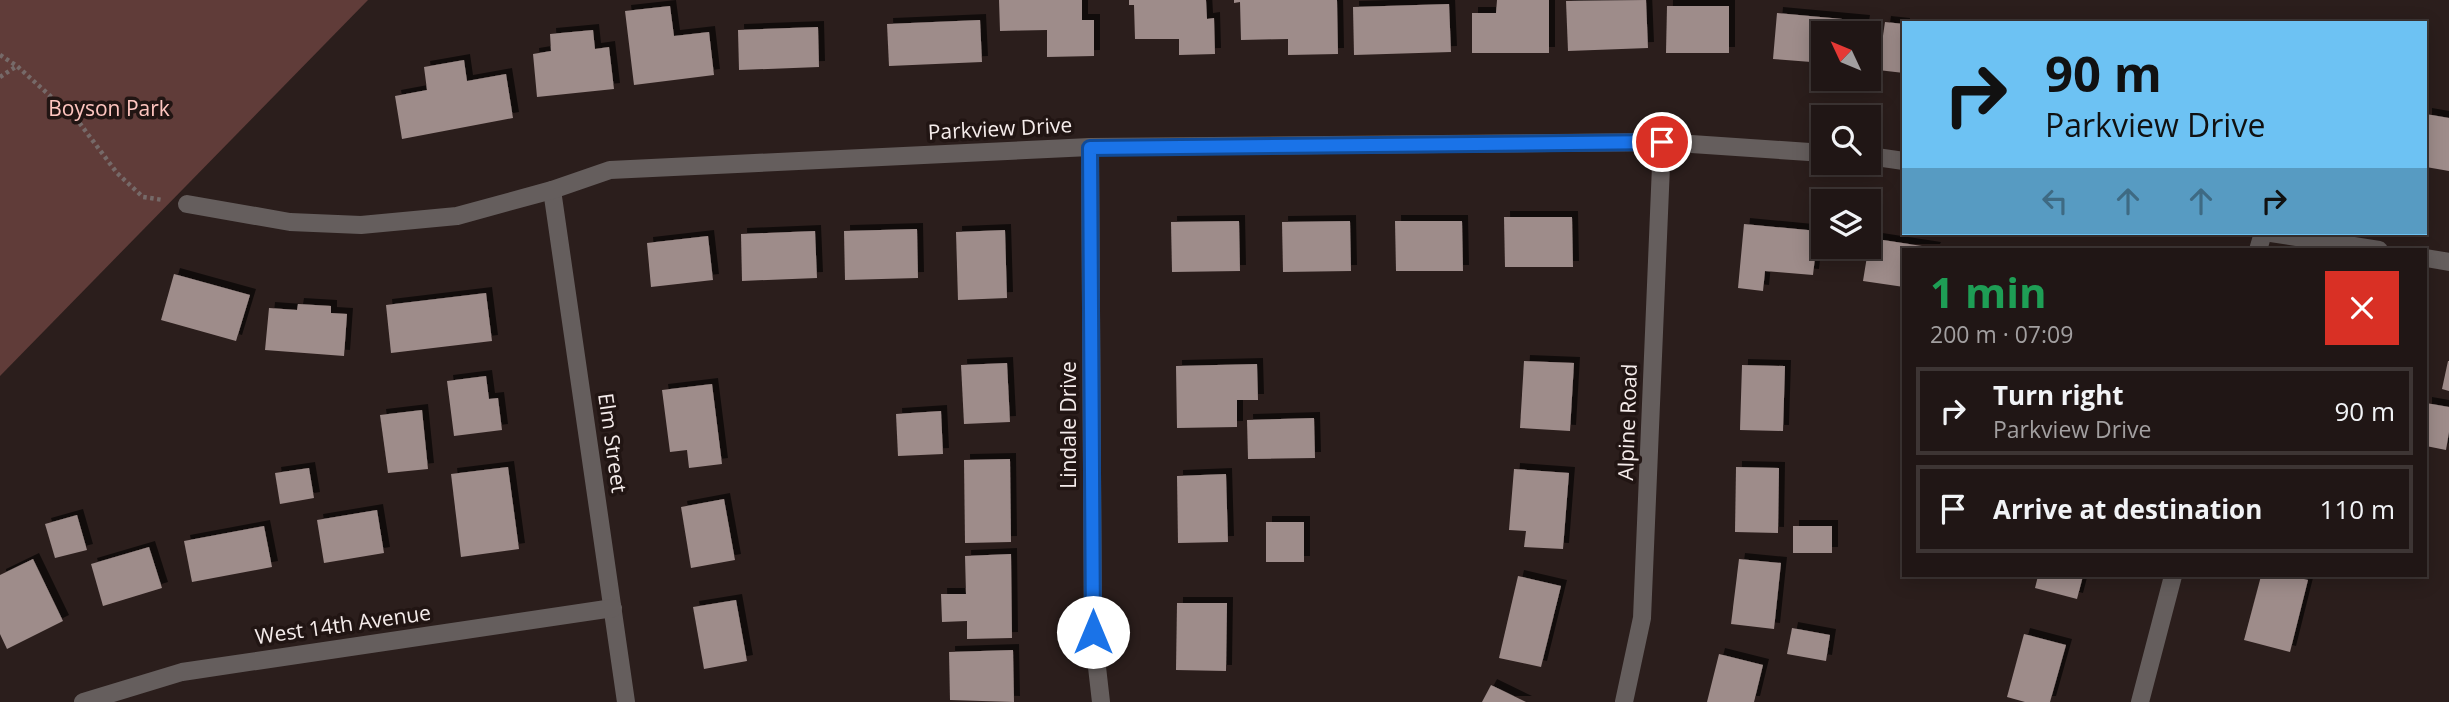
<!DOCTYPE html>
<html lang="en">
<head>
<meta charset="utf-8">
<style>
	body { margin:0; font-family:"Open Sans",sans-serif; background:#2d2322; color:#f1f3f6; height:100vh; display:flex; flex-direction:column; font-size:26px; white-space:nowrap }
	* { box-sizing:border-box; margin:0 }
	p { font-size:23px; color:#a29fa0 }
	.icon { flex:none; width:38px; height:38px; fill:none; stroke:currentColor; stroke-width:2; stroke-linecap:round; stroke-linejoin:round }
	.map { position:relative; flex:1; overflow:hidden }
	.sheet { position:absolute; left:1902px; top:248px; width:525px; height:329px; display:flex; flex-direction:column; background:#201615; border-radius:0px; box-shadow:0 4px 18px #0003,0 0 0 2px #3d3534 }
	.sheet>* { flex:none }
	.banner { position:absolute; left:1902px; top:21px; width:525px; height:214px; border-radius:0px; box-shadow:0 4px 18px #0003,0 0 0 2px #3d3534; background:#6dc2f3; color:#111; overflow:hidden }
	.needle { width:46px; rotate:314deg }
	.buttons { position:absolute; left:1811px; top:21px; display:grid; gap:14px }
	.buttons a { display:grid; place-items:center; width:70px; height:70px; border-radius:0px; background:#201615; box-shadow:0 4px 18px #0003,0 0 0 2px #3d3534; font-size:35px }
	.pin { position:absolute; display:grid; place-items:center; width:60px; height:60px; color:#fff; margin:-30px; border:4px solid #fff; border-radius:50%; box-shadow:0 2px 7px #0007 }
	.me { position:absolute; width:77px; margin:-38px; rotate:0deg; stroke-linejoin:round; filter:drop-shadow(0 0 5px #0008) }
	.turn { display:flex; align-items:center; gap:24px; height:147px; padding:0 28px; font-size:32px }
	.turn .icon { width:91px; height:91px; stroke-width:2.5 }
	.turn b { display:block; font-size:49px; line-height:60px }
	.lanes { display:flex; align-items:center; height:66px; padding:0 28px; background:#0003; justify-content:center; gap:35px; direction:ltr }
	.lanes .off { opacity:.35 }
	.round { display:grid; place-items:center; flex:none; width:74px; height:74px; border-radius:0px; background:#2d2322 }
	.overview { display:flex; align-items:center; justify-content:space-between; height:119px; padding:0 28px }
	h1 { font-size:42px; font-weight:700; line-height:52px; color:#1e9e55 }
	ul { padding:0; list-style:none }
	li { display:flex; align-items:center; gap:21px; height:88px; margin:0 14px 10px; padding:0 14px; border:4px solid #3d3534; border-radius:0px }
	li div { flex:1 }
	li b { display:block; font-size:26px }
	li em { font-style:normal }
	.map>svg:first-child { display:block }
</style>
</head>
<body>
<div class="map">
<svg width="2449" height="702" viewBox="0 0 2449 702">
	<defs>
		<filter id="shadow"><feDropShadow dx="6" dy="-6" stdDeviation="0" flood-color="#0009"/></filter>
	</defs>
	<rect width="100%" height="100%" fill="#2b1e1c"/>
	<polygon fill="#603c39" points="0,0 368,0 0,376"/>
	<g fill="#9e8c8a" filter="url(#shadow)">
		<polygon points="999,0 1082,0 1082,20 1094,20 1094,56 1047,57 1047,30 1000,31"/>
		<polygon points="1129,0 1206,0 1207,19 1214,18 1215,54 1179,55 1179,39 1135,39 1134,5 1129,5"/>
		<polygon points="1234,0 1337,0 1338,54 1288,55 1288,39 1241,40 1240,2 1234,3"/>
		<polygon points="1497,0 1549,0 1549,53 1472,53 1472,13 1496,13"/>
		<polygon points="1646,0 1648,48 1568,51 1566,1"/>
		<polygon points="1449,4 1451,52 1354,55 1353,7"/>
		<polygon points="670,6 674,36 709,32 714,75 634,85 625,11"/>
		<polygon points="1667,6 1729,6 1729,53 1666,53"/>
		<polygon points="1777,13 1864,21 1862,33 1824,33 1824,63 1773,59"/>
		<polygon points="980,20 982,62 889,66 887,24"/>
		<polygon points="1885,22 1904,24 1904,73 1878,70"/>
		<polygon points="818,27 819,67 739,70 738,30"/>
		<polygon points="593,30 595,49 609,47 614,89 537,97 533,54 551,51 550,34"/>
		<polygon points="464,60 467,81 506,74 513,118 402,139 395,96 427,90 424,67"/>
		<polygon points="2426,114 2449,118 2449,171 2426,167"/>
		<polygon points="1504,217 1572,217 1573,267 1505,267"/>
		<polygon points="1239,221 1240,271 1172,272 1171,222"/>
		<polygon points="1350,221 1351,271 1283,272 1282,222"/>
		<polygon points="1395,221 1462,221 1463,271 1396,271"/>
		<polygon points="1744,224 1818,231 1813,275 1765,271 1763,291 1738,288"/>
		<polygon points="917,229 918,278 845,280 844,231"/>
		<polygon points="1005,230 1007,298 958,300 956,232"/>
		<polygon points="815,231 817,278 742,281 741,234"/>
		<polygon points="708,236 713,280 651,287 647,243"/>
		<polygon points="1870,238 1935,248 1934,250 1904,250 1904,287 1863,281"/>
		<polygon points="174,274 250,295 236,341 161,320"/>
		<polygon points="486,293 492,341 391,353 386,305"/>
		<polygon points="298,304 331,306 331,313 347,314 344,356 265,350 269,308 297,310"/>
		<polygon points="1524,361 1574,363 1570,431 1520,428"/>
		<polygon points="2448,361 2449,361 2449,391 2442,389"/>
		<polygon points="1007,363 1010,422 964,424 961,365"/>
		<polygon points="1257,364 1258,400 1237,400 1237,427 1177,428 1176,366"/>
		<polygon points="1742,365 1785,366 1783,431 1740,430"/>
		<polygon points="486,376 489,399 498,398 502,430 454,436 447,381"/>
		<polygon points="712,384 722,464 689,468 687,450 670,452 662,390"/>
		<polygon points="2426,403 2449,407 2449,432 2446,450 2426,446"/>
		<polygon points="422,410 428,469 388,473 380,415"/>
		<polygon points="941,411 943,454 898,456 896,414"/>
		<polygon points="1314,418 1315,458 1248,459 1247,420"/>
		<polygon points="1010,459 1011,542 965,543 964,460"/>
		<polygon points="508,467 519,549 461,557 451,474"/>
		<polygon points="1736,467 1779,468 1778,533 1735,532"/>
		<polygon points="309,468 314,498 280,504 275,473"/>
		<polygon points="1514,469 1569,473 1563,549 1524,547 1526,531 1509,530"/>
		<polygon points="1226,474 1228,542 1178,543 1177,476"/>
		<polygon points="724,499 735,560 691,568 681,507"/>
		<polygon points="377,510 384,553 324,563 317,520"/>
		<polygon points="77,515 87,550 55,558 45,524"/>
		<rect x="1266" y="522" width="38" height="40"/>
		<polygon points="264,526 272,567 192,582 184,541"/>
		<rect x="1793" y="526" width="39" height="27"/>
		<polygon points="149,547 162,588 103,606 91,564"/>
		<polygon points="1011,554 1012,638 967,639 967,621 942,622 941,594 966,594 965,556"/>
		<polygon points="33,559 63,621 7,649 0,634 0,575"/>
		<polygon points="1739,559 1781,563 1774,629 1731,624"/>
		<polygon points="1518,576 1561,586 1541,667 1499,658"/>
		<polygon points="2038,576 2083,576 2077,599 2035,588"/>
		<polygon points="2261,576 2291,576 2308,580 2290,652 2244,640"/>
		<polygon points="736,600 747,661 704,669 693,607"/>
		<polygon points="1177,603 1227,603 1226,671 1176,670"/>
		<polygon points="1792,628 1830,635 1826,661 1787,654"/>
		<polygon points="2024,634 2066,645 2050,702 2025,702 2007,697"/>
		<polygon points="1013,650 1014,702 950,700 949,652"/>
		<polygon points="1719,654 1763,665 1754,702 1707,702"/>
		<polygon points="1491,685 1526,702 1482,702"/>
	</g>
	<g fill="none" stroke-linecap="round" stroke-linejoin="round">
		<g stroke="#766a69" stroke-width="4.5" stroke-dasharray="3.5 3.5" stroke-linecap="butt">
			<polyline points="0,55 17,66 78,121 117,173 143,197 163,200"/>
			<polyline points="0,77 17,66"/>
		</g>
		<g stroke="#655e5d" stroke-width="18">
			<polyline points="1090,147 1093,632 1101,702"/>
			<polyline points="1869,156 1904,161"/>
			<polyline points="552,190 626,702"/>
			<polyline points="187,204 290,222 361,225 457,216 552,190 610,170 1090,147 1662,142 1824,153"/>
			<polyline points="2271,233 2379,250"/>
			<polyline points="2258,250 2263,233"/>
			<polyline points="2426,258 2449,262"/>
			<polyline points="83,702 182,672 613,608"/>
			<polyline points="1624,702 1642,618 1662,142"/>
			<polyline points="2140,702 2173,576"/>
		</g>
	</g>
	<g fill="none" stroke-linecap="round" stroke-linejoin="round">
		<g stroke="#114b97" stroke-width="18">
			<polyline id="route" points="1093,632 1090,148 1662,142"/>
		</g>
		<use href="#route" stroke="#1a73e8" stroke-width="12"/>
	</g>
	<g text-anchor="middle" stroke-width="7" stroke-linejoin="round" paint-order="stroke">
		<g font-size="21" fill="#ffc6c0" stroke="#211513">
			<text x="109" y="116">Boyson Park</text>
		</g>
		<g font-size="21" fill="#f5eceb" stroke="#211513">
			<text transform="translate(1000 129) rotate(-3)" y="7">Parkview Drive</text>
			<text transform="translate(1628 422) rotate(-88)" y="7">Alpine Road</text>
			<text transform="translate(1069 425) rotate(-90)" y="7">Lindale Drive</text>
			<text transform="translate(612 443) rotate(82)" y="7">Elm Street</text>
			<text transform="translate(343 625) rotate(-8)" y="7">West 14th Avenue</text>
		</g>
	</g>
</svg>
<div class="buttons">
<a><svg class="needle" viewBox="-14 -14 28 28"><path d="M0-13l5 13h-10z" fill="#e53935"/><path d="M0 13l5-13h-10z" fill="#a29fa0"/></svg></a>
<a><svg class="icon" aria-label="search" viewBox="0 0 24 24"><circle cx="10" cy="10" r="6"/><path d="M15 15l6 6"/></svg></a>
<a><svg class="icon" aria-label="layers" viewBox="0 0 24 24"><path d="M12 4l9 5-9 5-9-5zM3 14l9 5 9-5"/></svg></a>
</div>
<div class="pin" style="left:1662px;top:142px;background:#d93025"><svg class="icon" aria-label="arrive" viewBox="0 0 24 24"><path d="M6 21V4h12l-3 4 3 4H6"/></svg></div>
<svg class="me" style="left:1093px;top:632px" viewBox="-20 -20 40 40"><circle r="19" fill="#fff"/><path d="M0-13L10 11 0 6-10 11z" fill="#1a73e8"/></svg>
<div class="banner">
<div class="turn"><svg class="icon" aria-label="right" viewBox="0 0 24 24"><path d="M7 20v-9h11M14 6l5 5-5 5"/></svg><div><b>90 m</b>Parkview Drive</div></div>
<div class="lanes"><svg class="icon off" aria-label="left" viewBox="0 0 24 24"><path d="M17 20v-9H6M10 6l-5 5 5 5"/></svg><svg class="icon off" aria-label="ahead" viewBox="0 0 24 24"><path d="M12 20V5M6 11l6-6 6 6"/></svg><svg class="icon off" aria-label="ahead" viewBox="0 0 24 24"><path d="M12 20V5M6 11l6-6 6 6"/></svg><svg class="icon" aria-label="right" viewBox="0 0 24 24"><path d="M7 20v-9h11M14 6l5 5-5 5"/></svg></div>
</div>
<section class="sheet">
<div class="overview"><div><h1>1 min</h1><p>200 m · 07:09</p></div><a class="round" style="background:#d93025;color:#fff"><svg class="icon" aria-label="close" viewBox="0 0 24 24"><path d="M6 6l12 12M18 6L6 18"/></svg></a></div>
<ul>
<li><svg class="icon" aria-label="right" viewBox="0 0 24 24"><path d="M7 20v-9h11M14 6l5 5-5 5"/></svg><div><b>Turn right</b><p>Parkview Drive</p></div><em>90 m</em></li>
<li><svg class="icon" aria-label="arrive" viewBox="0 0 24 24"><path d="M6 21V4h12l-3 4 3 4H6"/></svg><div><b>Arrive at destination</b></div><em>110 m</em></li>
</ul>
</section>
</div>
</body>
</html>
